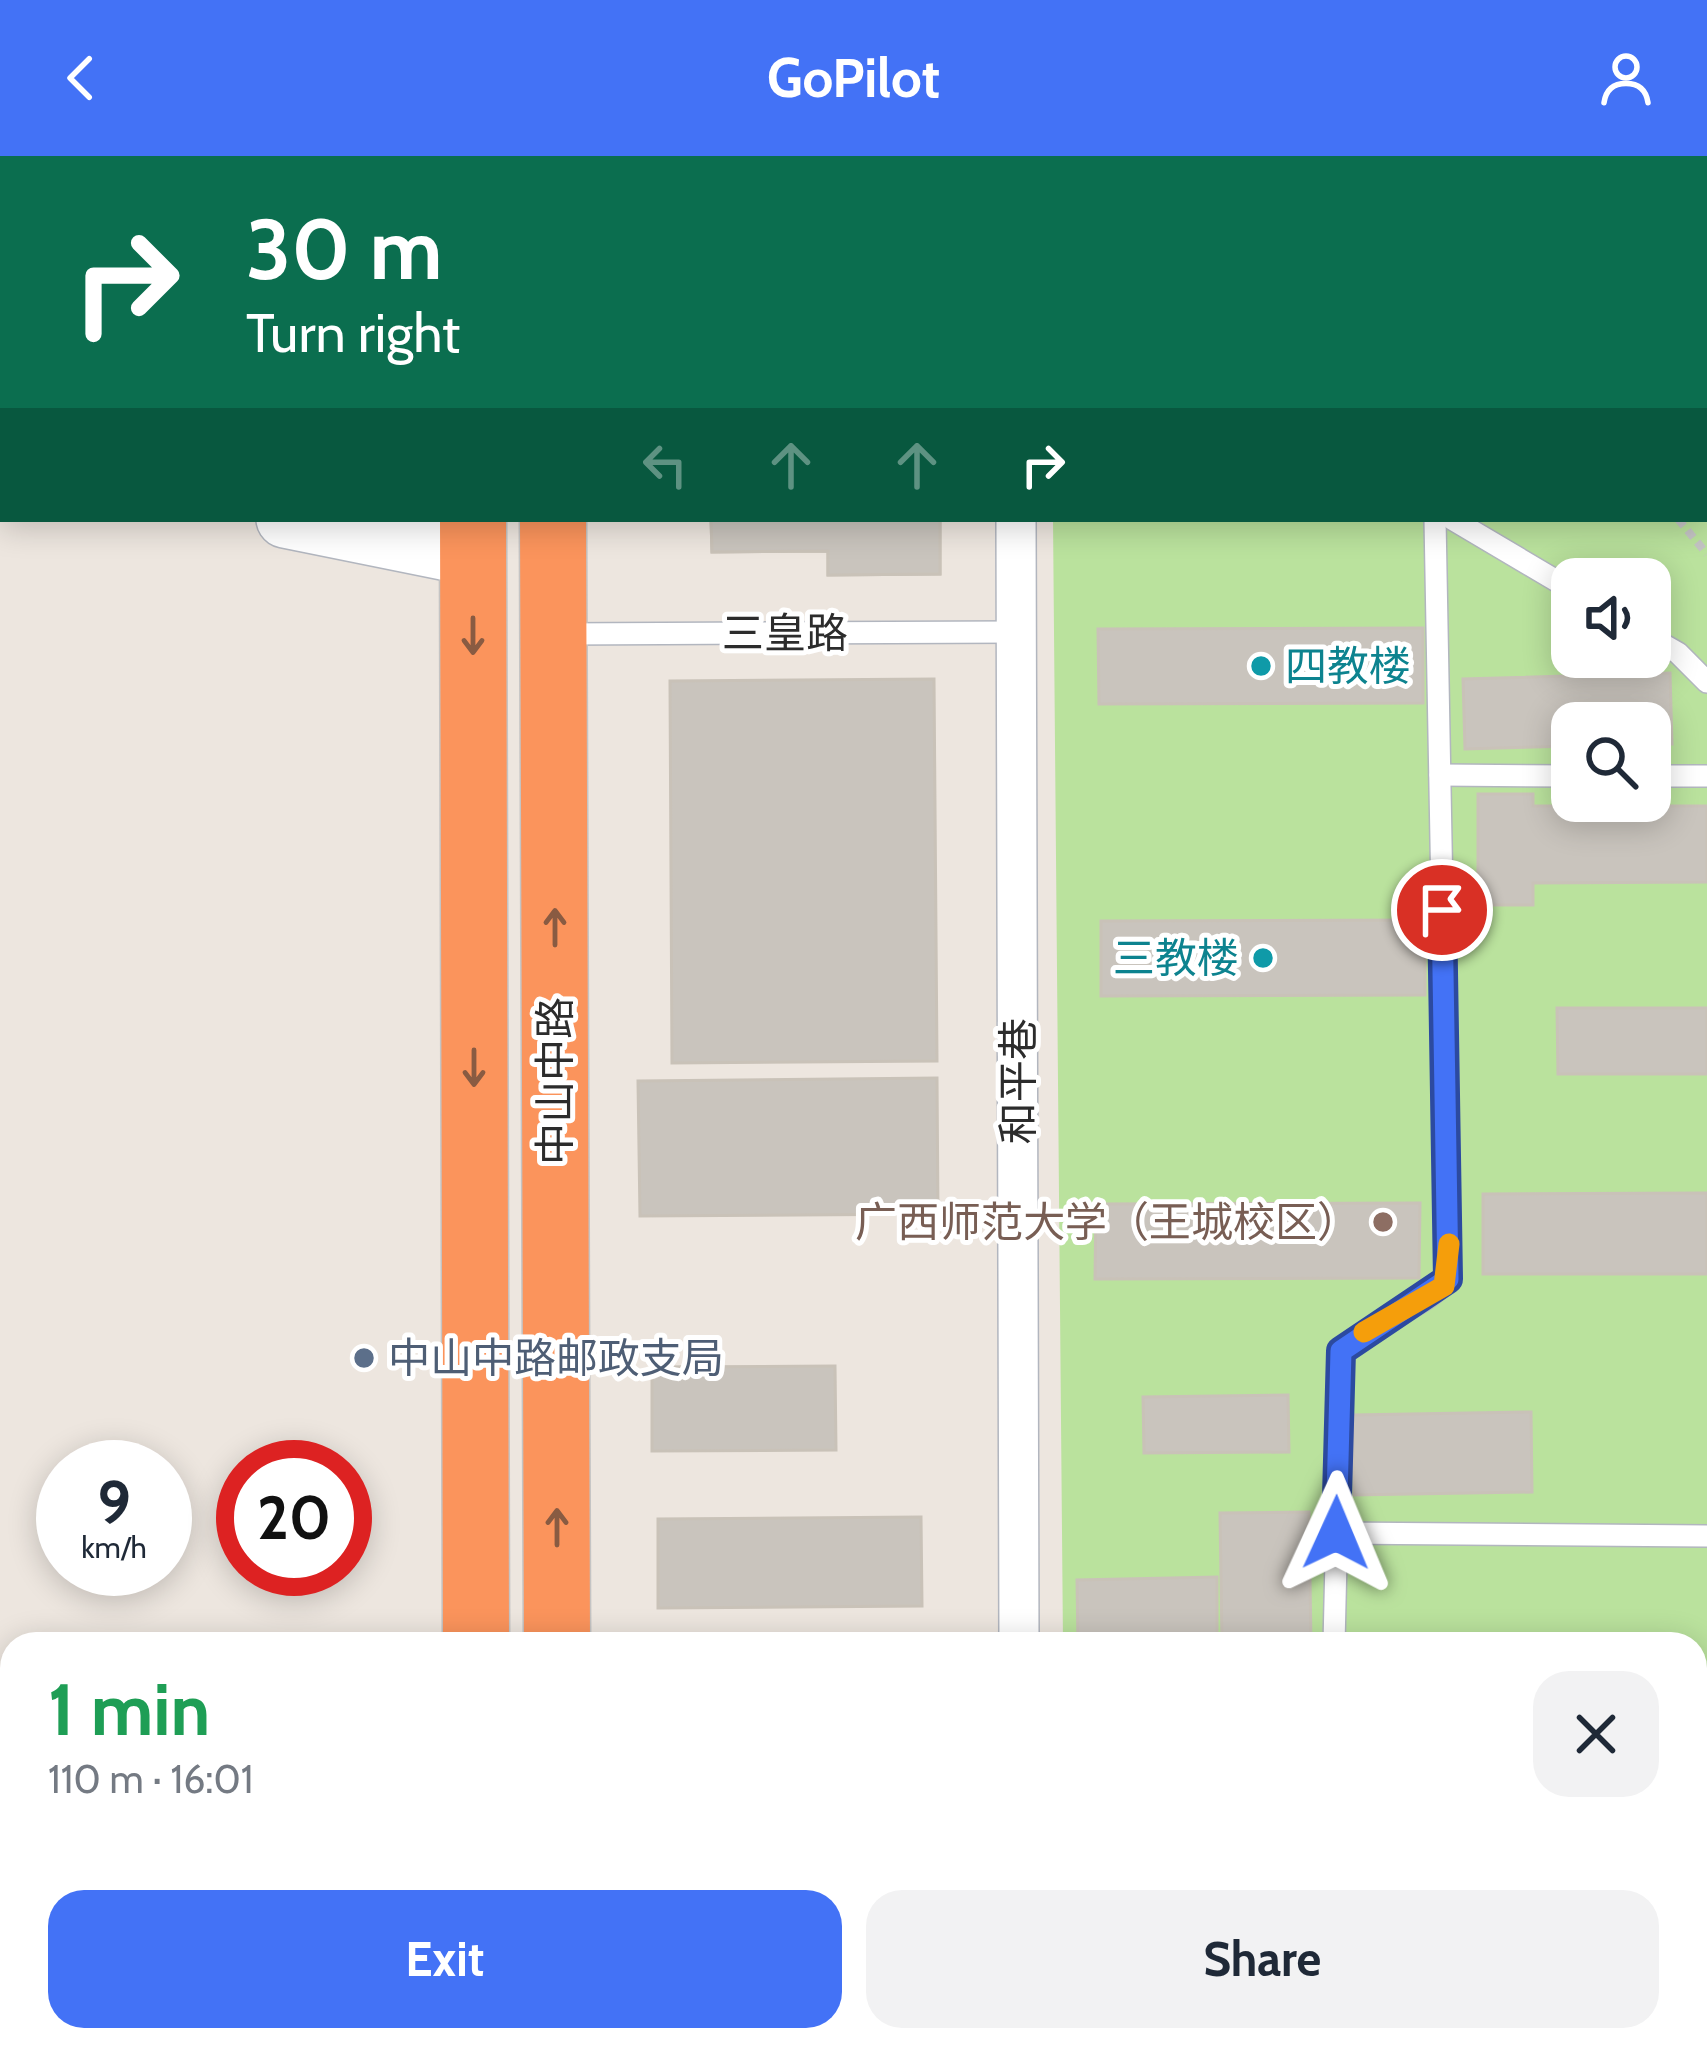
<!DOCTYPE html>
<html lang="en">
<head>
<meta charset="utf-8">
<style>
	body { margin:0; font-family:Cabin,"Noto Sans SC",sans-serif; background:#f2f2f3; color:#1f2937; height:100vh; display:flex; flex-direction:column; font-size:45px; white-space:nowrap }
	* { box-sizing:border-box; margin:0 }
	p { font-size:39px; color:#747a83 }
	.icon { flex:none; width:66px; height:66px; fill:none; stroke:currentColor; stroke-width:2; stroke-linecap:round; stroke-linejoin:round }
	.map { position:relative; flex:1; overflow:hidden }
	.drawer { position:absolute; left:0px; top:1476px; width:1707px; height:420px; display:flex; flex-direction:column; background:#fff; border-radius:36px 36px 0 0; box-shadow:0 6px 30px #0003 }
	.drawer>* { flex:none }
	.banner { position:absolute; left:0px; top:0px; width:1707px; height:366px; box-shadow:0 6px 30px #0003; background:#0b6e4f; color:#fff; overflow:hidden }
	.controls { position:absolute; left:1551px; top:402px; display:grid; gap:24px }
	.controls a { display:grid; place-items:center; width:120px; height:120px; border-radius:24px; background:#fff; box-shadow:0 6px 30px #0003; font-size:60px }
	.speed { position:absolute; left:36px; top:1284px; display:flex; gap:24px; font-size:60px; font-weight:700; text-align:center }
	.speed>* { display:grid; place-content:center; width:156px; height:156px; border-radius:50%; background:#fff; box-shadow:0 6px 30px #0003; line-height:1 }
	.speed small { font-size:30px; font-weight:400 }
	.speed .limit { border:18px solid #d22; background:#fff; color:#111 }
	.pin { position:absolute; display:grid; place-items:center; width:102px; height:102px; color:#fff; margin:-51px; border:6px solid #fff; border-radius:50%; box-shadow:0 3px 12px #0007 }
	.me { position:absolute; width:132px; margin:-66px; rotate:1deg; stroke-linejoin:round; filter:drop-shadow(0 0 9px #0008) }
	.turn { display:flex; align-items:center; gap:42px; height:252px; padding:0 48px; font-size:54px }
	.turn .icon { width:156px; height:156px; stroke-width:2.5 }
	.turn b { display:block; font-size:84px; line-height:102px }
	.lanes { display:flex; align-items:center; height:114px; padding:0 48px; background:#0003; justify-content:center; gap:60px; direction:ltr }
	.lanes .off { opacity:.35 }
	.round { display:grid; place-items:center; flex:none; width:126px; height:126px; border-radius:36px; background:#f2f2f3 }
	.overview { display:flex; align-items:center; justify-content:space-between; height:204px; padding:0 48px }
	h1 { font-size:72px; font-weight:700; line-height:90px; color:#1e9e55 }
	.action { display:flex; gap:24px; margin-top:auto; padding:24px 48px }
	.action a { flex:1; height:138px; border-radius:36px; background:#4372f6; color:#fff; font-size:48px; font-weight:700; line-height:138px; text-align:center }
	.action a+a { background:#f2f2f3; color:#1f2937 }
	header { display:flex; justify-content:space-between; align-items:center; height:156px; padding:0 48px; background:#4372f6; color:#fff; font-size:54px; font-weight:700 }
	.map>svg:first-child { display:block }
</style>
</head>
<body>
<header><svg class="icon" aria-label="back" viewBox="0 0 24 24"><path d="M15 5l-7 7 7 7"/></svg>GoPilot<svg class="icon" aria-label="person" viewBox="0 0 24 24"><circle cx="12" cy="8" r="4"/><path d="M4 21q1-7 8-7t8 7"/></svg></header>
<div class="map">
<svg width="1707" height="1896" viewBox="0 0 1707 1896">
	<rect width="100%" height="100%" fill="#ede6df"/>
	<path fill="#bae29d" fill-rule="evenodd" d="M1049,0H1707V1896H1067V1884H1695V1488H1063L1053,363H1704V3ZM1572,423H1650V501H1572ZM1572,567H1650V645H1572Z"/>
	<g fill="#c9c4bd" stroke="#c9c2b8" stroke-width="3">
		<rect x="646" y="0" width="295" height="3"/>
		<polygon points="711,363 940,363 940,418 828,419 828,395 712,396"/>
		<polygon points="711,363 940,363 940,418 828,419 828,395 712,396"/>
		<polygon points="1423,472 1423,547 1099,548 1098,473"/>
		<polygon points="1670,517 1672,588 1650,588 1650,567 1572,567 1572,590 1465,593 1463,523"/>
		<polygon points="934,523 937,905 672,907 670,525"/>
		<polygon points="1478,638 1533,638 1533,650 1707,650 1707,726 1533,727 1533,749 1478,749"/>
		<polygon points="1425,764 1425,839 1101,840 1101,765"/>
		<polygon points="1557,852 1707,852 1707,918 1558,918"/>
		<polygon points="937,922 938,1058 640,1060 638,925"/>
		<polygon points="1707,1037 1707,1118 1483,1118 1483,1038"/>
		<polygon points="1420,1047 1419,1122 1095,1123 1096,1048"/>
		<polygon points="835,1210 836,1294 652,1295 652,1211"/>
		<polygon points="1288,1239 1289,1296 1144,1297 1143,1241"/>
		<polygon points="1531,1256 1532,1336 1354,1339 1353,1259"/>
		<polygon points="1309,1356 1311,1488 1222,1488 1220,1357"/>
		<polygon points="921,1361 922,1450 658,1452 658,1363"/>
		<polygon points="1217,1421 1217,1488 1078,1488 1077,1424"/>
		<rect x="1695" y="1787" width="12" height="87"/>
		<polygon points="662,1884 927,1884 928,1896 662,1896"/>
		<rect x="1085" y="1884" width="63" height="12"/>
	</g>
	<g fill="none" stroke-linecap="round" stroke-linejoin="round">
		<g stroke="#b2b6bf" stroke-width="24">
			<g id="lane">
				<polyline points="1616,3 1619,0"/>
				<polyline points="1452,363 1572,434"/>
				<polyline points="561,478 1017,476"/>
				<polyline points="1650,481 1678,497 1707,526"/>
				<polyline points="1440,619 1572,620"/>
				<polyline points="1650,620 1707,620"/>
				<polyline points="1336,1377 1707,1380"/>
				<path d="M1334,1488L1341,1195C1364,1166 1444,1148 1449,1115L1435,363"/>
				<polyline points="1328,1896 1328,1884"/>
			</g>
		</g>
		<g stroke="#b2b6bf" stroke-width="42">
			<g id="street">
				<polyline points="1015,0 1015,3"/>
				<polyline points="1016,363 1019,1488"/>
				<polyline points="1020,1884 1020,1896"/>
			</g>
		</g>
		<g stroke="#b2b6bf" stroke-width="60">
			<g id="secondary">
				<polyline points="0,308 3,309"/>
				<polyline points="285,363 473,401"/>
			</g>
		</g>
		<g stroke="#c4c4c4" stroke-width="69">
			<g id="highway">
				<polyline points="550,0 550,3"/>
				<polyline points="474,3 474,0"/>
				<polyline points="473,363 476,1488"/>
				<polyline points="553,363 557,1488"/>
				<polyline points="558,1884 558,1896"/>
				<polyline points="477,1896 477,1884"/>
			</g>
		</g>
		<g stroke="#c4c4c4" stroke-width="8" stroke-dasharray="9 6" stroke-linecap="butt">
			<polyline points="1704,238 1707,241"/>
			<polyline points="1678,363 1707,398"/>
		</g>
		<use href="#lane" stroke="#fff" stroke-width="21"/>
		<use href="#street" stroke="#fff" stroke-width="39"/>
		<use href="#secondary" stroke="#fff" stroke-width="57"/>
		<use href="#highway" stroke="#fb945c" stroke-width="66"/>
	</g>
	<defs><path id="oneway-shaft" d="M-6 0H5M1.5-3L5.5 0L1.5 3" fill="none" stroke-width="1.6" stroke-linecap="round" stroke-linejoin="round" transform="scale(3)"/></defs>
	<g stroke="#895b42">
		<use href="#oneway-shaft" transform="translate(473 480) rotate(90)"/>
		<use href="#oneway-shaft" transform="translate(555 771) rotate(-90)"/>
		<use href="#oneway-shaft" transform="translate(474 912) rotate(90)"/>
		<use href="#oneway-shaft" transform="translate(557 1371) rotate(-90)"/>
	</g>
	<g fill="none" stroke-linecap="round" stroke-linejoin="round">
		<g stroke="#2c4aa0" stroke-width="30">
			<polyline id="route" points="1336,1377 1341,1195 1448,1123 1442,754"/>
		</g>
		<use href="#route" stroke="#4372f6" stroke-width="21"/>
		<polyline stroke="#f59e0b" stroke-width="21" points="1364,1176 1444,1130 1449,1088"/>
	</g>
	<g fill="#0f9aa8" stroke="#fff" stroke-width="4.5">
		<circle cx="1261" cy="510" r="12"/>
		<circle cx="1263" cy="802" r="12"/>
	</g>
	<circle fill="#8d6e63" stroke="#fff" stroke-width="4.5" cx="1383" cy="1066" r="12"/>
	<circle fill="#5c6f8a" stroke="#fff" stroke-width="4.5" cx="364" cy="1202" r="12"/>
	<g text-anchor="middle" stroke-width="10" stroke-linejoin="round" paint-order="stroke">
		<g font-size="42" fill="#2c2c2c" stroke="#fff">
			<text x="785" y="492">三皇路</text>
			<text transform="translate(555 925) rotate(-90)" y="15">中山中路</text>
			<text transform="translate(1018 925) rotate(-90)" y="15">和平巷</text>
		</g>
		<g font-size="42" fill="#0d838f" stroke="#fff" text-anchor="start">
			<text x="1285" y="525">四教楼</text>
			<text x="1239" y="817" text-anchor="end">三教楼</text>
		</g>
		<g font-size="42" fill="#785e54" stroke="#fff" text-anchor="end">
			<text x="1359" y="1081">广西师范大学（王城校区）</text>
		</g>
		<g font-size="42" fill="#4e5e75" stroke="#fff" text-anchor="start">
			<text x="388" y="1217">中山中路邮政支局</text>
		</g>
	</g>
</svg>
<div class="controls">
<a><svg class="icon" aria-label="sound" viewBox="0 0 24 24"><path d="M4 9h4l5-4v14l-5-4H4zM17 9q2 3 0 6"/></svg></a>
<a><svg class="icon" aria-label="search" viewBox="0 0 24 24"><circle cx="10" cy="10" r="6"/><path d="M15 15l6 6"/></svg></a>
</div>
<div class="speed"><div>9<small>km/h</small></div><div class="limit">20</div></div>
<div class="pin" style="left:1442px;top:754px;background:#d93025"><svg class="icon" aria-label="arrive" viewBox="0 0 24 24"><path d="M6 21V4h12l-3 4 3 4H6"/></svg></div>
<svg class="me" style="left:1336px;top:1377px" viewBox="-20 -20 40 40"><path d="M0-17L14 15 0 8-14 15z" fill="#4372f6" stroke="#fff" stroke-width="4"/></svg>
<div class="banner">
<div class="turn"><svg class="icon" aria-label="right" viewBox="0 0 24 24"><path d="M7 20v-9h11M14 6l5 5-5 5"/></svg><div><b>30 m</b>Turn right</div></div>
<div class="lanes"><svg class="icon off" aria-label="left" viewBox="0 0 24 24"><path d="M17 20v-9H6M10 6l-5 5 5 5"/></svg><svg class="icon off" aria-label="ahead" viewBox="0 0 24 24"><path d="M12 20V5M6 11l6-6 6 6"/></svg><svg class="icon off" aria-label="ahead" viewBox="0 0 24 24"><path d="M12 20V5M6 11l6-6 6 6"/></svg><svg class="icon" aria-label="right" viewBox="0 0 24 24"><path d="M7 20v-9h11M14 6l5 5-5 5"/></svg></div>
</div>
<section class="drawer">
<div class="overview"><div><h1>1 min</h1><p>110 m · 16:01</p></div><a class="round"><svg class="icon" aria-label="close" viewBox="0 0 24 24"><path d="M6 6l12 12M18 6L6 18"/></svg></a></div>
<div class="action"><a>Exit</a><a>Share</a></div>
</section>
</div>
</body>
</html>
